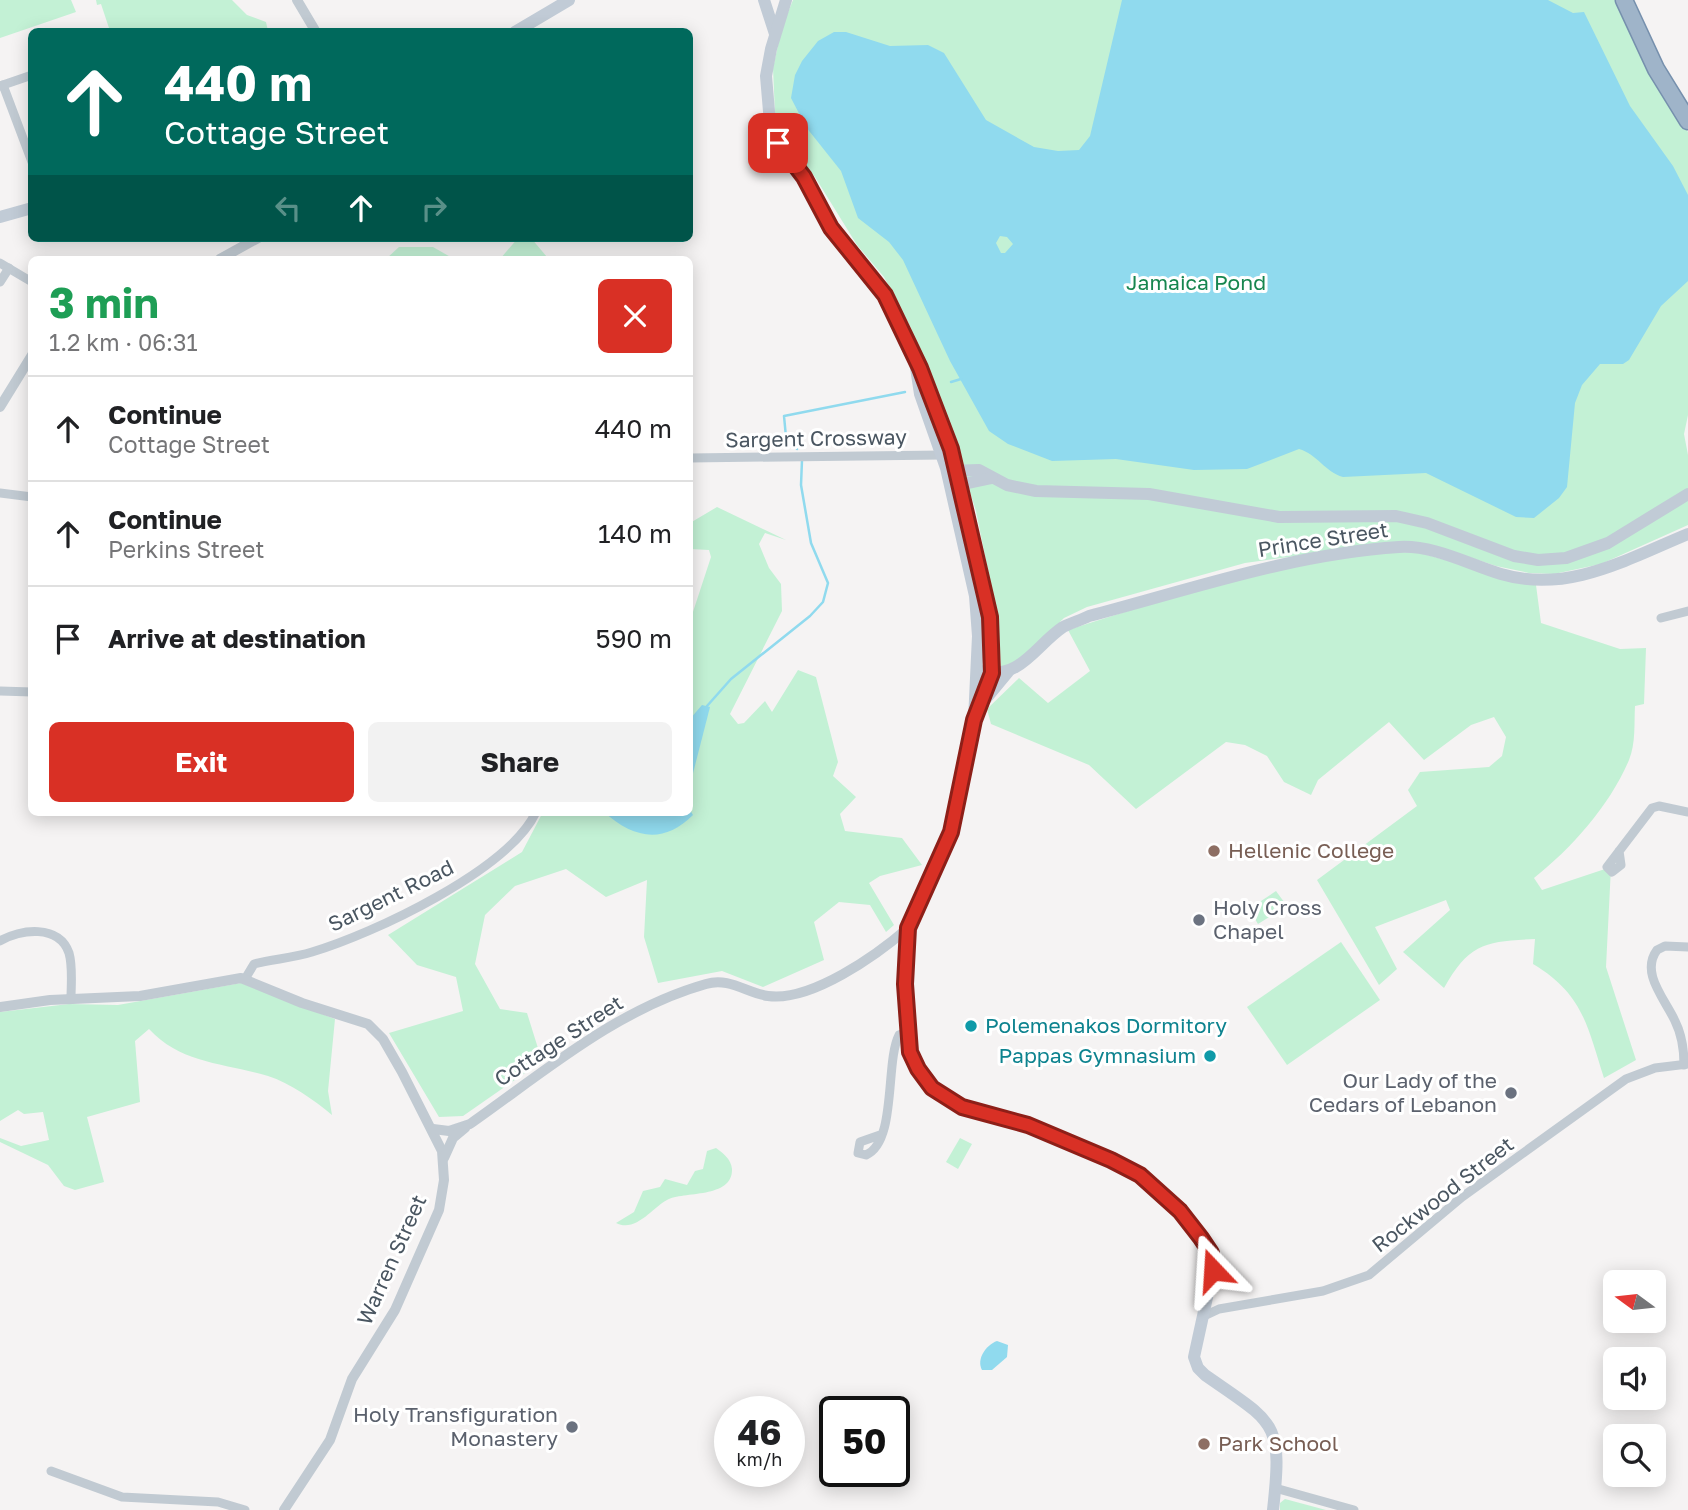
<!DOCTYPE html>
<html lang="en">
<head>
<meta charset="utf-8">
<style>
	body { margin:0; font-family:"Golos Text",sans-serif; background:#f2f2f2; color:#202124; height:100vh; display:flex; flex-direction:column; font-size:26px; white-space:nowrap }
	* { box-sizing:border-box; margin:0 }
	p { font-size:23px; color:#757577 }
	.icon { flex:none; width:38px; height:38px; fill:none; stroke:currentColor; stroke-width:2; stroke-linecap:round; stroke-linejoin:round }
	.map { position:relative; flex:1; overflow:hidden }
	.drawer { position:absolute; left:28px; top:256px; width:665px; height:560px; display:flex; flex-direction:column; background:#fff; border-radius:10px; box-shadow:0 4px 18px #0003 }
	.drawer>* { flex:none }
	.top-card { position:absolute; left:28px; top:28px; width:665px; height:214px; border-radius:10px; box-shadow:0 4px 18px #0003; background:#00695c; color:#fff; overflow:hidden }
	.needle { width:46px; rotate:285deg }
	.tools { position:absolute; left:1603px; top:1270px; display:grid; gap:14px }
	.tools a { display:grid; place-items:center; width:63px; height:63px; border-radius:10px; background:#fff; box-shadow:0 4px 18px #0003; font-size:35px }
	.speed { position:absolute; left:714px; top:1396px; display:flex; gap:14px; font-size:35px; font-weight:700; text-align:center }
	.speed>* { display:grid; place-content:center; width:91px; height:91px; border-radius:50%; background:#fff; box-shadow:0 4px 18px #0003; line-height:1 }
	.speed small { font-size:18px; font-weight:400 }
	.speed .limit { border:4px solid #111; border-radius:10px; background:#fff; color:#111 }
	.pin { position:absolute; display:grid; place-items:center; width:60px; height:60px; color:#fff; margin:-30px; border-radius:14px; box-shadow:0 4px 10px #0006 }
	.me { position:absolute; width:77px; margin:-38px; rotate:340deg; stroke-linejoin:round; filter:drop-shadow(0 0 5px #0008) }
	.turn { display:flex; align-items:center; gap:24px; height:147px; padding:0 21px; font-size:32px }
	.turn .icon { width:91px; height:91px; stroke-width:2.5 }
	.turn b { display:block; font-size:49px; line-height:60px }
	.lanes { display:flex; align-items:center; height:66px; padding:0 21px; background:#0003; justify-content:center; gap:35px; direction:ltr }
	.lanes .off { opacity:.35 }
	.round { display:grid; place-items:center; flex:none; width:74px; height:74px; border-radius:10px; background:#f2f2f2 }
	.headline { display:flex; align-items:center; justify-content:space-between; height:119px; padding:0 21px }
	h1 { font-size:42px; font-weight:700; line-height:52px; color:#1e9e55 }
	.button { display:flex; gap:14px; margin-top:auto; padding:14px 21px }
	.button a { flex:1; height:80px; border-radius:10px; background:#d93025; color:#fff; font-size:28px; font-weight:700; line-height:80px; text-align:center }
	.button a+a { background:#f2f2f2; color:#202124 }
	ul { padding:0; list-style:none }
	li { display:flex; align-items:center; gap:21px; height:105px; padding:0 21px; border-top:2px solid #e0e0e0 }
	li div { flex:1 }
	li b { display:block; font-size:26px }
	li em { font-style:normal }
	.map>svg:first-child { display:block }
</style>
</head>
<body>
<div class="map">
<svg width="1688" height="1510" viewBox="0 0 1688 1510">
	<rect width="100%" height="100%" fill="#f5f3f3"/>
	<g fill="#c3f1d5">
		<polygon points="0,0 71,0 76,12 0,38"/>
		<polygon points="96,0 232,0 247,15 266,22 268,31 110,31 101,4 97,5"/>
		<polygon points="793,0 1616,0 1650,76 1688,132 1688,415 1684,434 1688,455 1688,525 1601,564 1554,574 1529,573 1496,566 1448,550 1405,541 1245,563 1087,607 1064,618 1020,661 1001,667 998,621 976,511 956,448 933,397 911,328 884,277 857,245 815,177 786,141 775,114 773,68 782,27"/>
		<polygon points="518,238 531,238 547,257 500,259"/>
		<polygon points="399,247 433,247 454,259 386,259"/>
		<polygon points="717,507 786,540 765,533 759,544 769,568 781,584 782,611 730,714 738,724 744,723 765,701 772,712 798,670 816,677 838,762 833,776 856,797 840,814 845,831 902,838 922,865 880,876 869,883 894,925 886,932 870,905 839,902 814,922 824,960 763,987 722,971 658,983 644,937 647,880 606,897 566,869 515,886 485,915 475,964 500,1009 527,1013 542,1061 463,1116 439,1117 389,1033 463,1011 456,977 417,965 388,935 522,852 543,812 690,812 690,621 711,557 709,550 690,549 690,523"/>
		<path d="M1401,552L1420,553L1536,585L1541,623L1620,649L1646,648L1644,704L1635,706C1634,723 1636,743 1629,760C1610,805 1572,848 1534,878L1542,890L1611,867L1606,967L1636,1060L1604,1078C1587,1025 1583,994 1533,964L1535,939C1486,941 1469,943 1444,988L1403,952L1450,910L1446,900L1375,927L1397,969L1379,985L1317,880L1417,806L1408,790L1420,772L1489,767L1502,756L1506,737L1494,717L1471,725L1424,760L1389,722L1318,780L1311,795L1284,782L1267,756L1245,745L1226,742L1136,809L1089,765L991,724L987,709L1019,678L1048,703L1090,671L1068,630C1171,598 1293,555 1401,552Z"/>
		<polygon points="1276,891 1287,906 1258,924 1249,909"/>
		<polygon points="1341,942 1380,1000 1287,1065 1247,1007"/>
		<path d="M241,983L335,1019L328,1091L332,1115C314,1100 290,1083 268,1076C225,1063 181,1064 149,1029L135,1041L140,1102L87,1117L104,1182L75,1190L64,1186L48,1165L0,1142V1138L21,1146L49,1140L43,1112L24,1114L18,1110L0,1121V1012L69,1004L118,1005Z"/>
		<polygon points="960,1138 972,1144 958,1169 946,1162"/>
		<path d="M716,1148C723,1153 731,1159 732,1169C733,1199 683,1191 667,1200C653,1207 636,1233 616,1223L634,1212L643,1191L660,1187L665,1179L687,1185L695,1171L703,1169L707,1151Z"/>
		<polygon points="1285,1499 1326,1510 1280,1510 1280,1503"/>
	</g>
	<g fill="#90daee" fill-rule="evenodd">
		<path d="M1122,0H1548L1573,13L1584,12L1630,106L1673,166L1688,195V281L1661,306L1629,360L1623,364H1600L1582,385L1575,403L1567,487L1559,498L1534,518L1516,517L1426,473L1343,477C1325,472 1317,454 1299,449L1247,469L1194,470L1116,459L1052,461L1008,444L989,431L950,361L903,260L889,242L858,218L841,171L806,127L791,98L795,75L802,61L818,41L834,32H846L890,46L928,45L944,53L986,120L1034,147L1058,151L1079,150L1090,136ZM1000,236L1007,237L1013,244L1005,253H1001L996,243Z"/>
		<polygon points="702,705 710,707 690,785 690,719"/>
		<path d="M690,810L693,815C663,845 633,838 604,812Z"/>
		<path d="M997,1341L1008,1345L1007,1357L992,1370H982C976,1359 986,1345 997,1341Z"/>
	</g>
	<g fill="none" stroke-linecap="round" stroke-linejoin="round">
		<g stroke="#90daee" stroke-width="2.5">
			<polyline points="951,382 961,379"/>
			<polyline points="797,449 786,437 784,416 905,392"/>
			<polyline points="707,706 731,679 810,616 823,602 828,583 811,543 801,485 802,460"/>
		</g>
		<g stroke="#7690ad" stroke-width="19">
			<polyline id="trunk" points="1624,0 1656,69 1688,121"/>
		</g>
		<g stroke="#c1cad2" stroke-width="9">
			<polyline points="3,85 32,162"/>
			<polyline points="0,86 32,75"/>
			<polyline points="0,263 32,282"/>
			<polyline points="0,282 9,268"/>
			<polyline points="690,458 942,455"/>
			<polyline points="0,493 32,497"/>
			<polyline points="1661,618 1688,611"/>
			<polyline points="0,691 32,692"/>
			<polyline points="1619,851 1621,865 1612,872 1607,867 1652,808 1659,806 1688,812"/>
			<path d="M0,941C20,929 59,924 69,953C73,967 71,984 71,999"/>
			<path d="M245,979L254,964C274,959 293,958 312,952C373,934 509,870 536,812"/>
			<path d="M1684,1065C1684,1049 1682,1035 1675,1021C1665,999 1640,973 1657,950L1665,946L1688,947"/>
			<path d="M880,1135L860,1142L858,1153L866,1155C897,1142 885,1062 899,1035L907,1032"/>
			<polyline points="1202,1317 1219,1309 1323,1291 1369,1275 1462,1197 1626,1079 1655,1068 1688,1064"/>
			<polyline points="51,1471 122,1497 218,1502 245,1510"/>
			<polyline points="1275,1488 1354,1510"/>
		</g>
		<g stroke="#c1cad2" stroke-width="10">
			<polyline points="297,0 316,32"/>
			<polyline points="220,259 258,238"/>
			<polyline points="0,407 32,355"/>
			<polyline points="0,1007 50,1000 140,996 241,978 302,1003 368,1024 383,1039 402,1072 442,1151 444,1180 439,1210 395,1310 352,1379 330,1440 284,1510"/>
			<path d="M433,1129L449,1131L470,1124C544,1072 617,1009 706,984C729,977 747,993 768,996C811,1002 877,955 908,928"/>
			<polyline points="444,1158 453,1138 465,1128"/>
		</g>
		<g stroke="#c1cbd6" stroke-width="12">
			<polyline points="764,0 775,34"/>
			<polyline points="786,0 771,49 766,76 770,123 778,143 804,177 831,228 885,295 919,367"/>
			<polyline points="515,32 569,0"/>
			<polyline points="0,217 32,208"/>
			<path d="M915,361L920,394L946,468L975,596L978,636L974,720L951,832L908,928L905,984L910,1052L926,1081L948,1099L973,1111L1028,1126L1111,1160L1140,1175L1180,1211L1211,1253L1213,1270L1194,1357L1198,1368L1205,1375C1275,1424 1283,1420 1273,1510"/>
			<polyline points="929,394 952,452 990,623 992,673 978,714"/>
			<polyline points="949,471 979,470 1007,485 1036,491 1149,494 1279,517 1396,516 1427,523 1514,556 1538,560 1566,558 1608,543 1688,494"/>
			<polyline points="954,486 992,478"/>
			<path d="M984,671C1020,680 1036,645 1063,627C1071,623 1081,620 1089,616C1192,589 1292,554 1399,547C1434,545 1468,564 1501,574C1568,594 1627,559 1688,534"/>
			<polyline points="984,701 1008,672"/>
		</g>
		<use href="#trunk" stroke="#9fb4c9" stroke-width="16"/>
	</g>
	<g fill="none" stroke-linecap="round" stroke-linejoin="round">
		<g stroke="#8d1f18" stroke-width="18">
			<polyline id="route" points="778,143 804,177 831,228 885,295 920,368 951,449 990,617 992,673 974,720 951,832 908,928 905,984 910,1052 918,1069 932,1088 962,1107 1028,1125 1111,1160 1140,1175 1180,1211 1201,1238 1211,1253 1213,1270"/>
		</g>
		<use href="#route" stroke="#d93025" stroke-width="12"/>
	</g>
	<g fill="#8d6e63" stroke="#fff" stroke-width="2.5">
		<circle cx="1214" cy="851" r="7"/>
		<circle cx="1204" cy="1444" r="7"/>
	</g>
	<g fill="#6b7280" stroke="#fff" stroke-width="2.5">
		<circle cx="1199" cy="920" r="7"/>
		<circle cx="1511" cy="1093" r="7"/>
		<circle cx="572" cy="1427" r="7"/>
	</g>
	<g fill="#0f9aa8" stroke="#fff" stroke-width="2.5">
		<circle cx="971" cy="1026" r="7"/>
		<circle cx="1210" cy="1056" r="7"/>
	</g>
	<g text-anchor="middle" stroke-width="6" stroke-linejoin="round" paint-order="stroke">
		<g font-size="21" fill="#17864f" stroke="#fff">
			<text x="1196" y="290">Jamaica Pond</text>
		</g>
		<g font-size="21" fill="#4a5661" stroke="#fff">
			<text transform="translate(816 439) rotate(-1)" y="7">Sargent Crossway</text>
			<text transform="translate(1323 540) rotate(-9)" y="7">Prince Street</text>
			<text transform="translate(391 896) rotate(-26)" y="7">Sargent Road</text>
			<text transform="translate(559 1041) rotate(-33)" y="7">Cottage Street</text>
			<text transform="translate(1443 1195) rotate(-38)" y="7">Rockwood Street</text>
			<text transform="translate(392 1260) rotate(-66)" y="7">Warren Street</text>
		</g>
		<g font-size="21" fill="#785e54" stroke="#fff" text-anchor="start">
			<text x="1228" y="858">Hellenic College</text>
			<text x="1218" y="1451">Park School</text>
		</g>
		<g font-size="21" fill="#5b616d" stroke="#fff" text-anchor="end">
			<text x="1213" y="915" text-anchor="start">Holy Cross<tspan x="1213" dy="24">Chapel</tspan></text>
			<text x="1497" y="1088">Our Lady of the<tspan x="1497" dy="24">Cedars of Lebanon</tspan></text>
			<text x="558" y="1422">Holy Transfiguration<tspan x="558" dy="24">Monastery</tspan></text>
		</g>
		<g font-size="21" fill="#0d838f" stroke="#fff" text-anchor="start">
			<text x="985" y="1033">Polemenakos Dormitory</text>
			<text x="1196" y="1063" text-anchor="end">Pappas Gymnasium</text>
		</g>
	</g>
</svg>
<div class="tools">
<a><svg class="needle" viewBox="-14 -14 28 28"><path d="M0-13l5 13h-10z" fill="#e53935"/><path d="M0 13l5-13h-10z" fill="#757577"/></svg></a>
<a><svg class="icon" aria-label="sound" viewBox="0 0 24 24"><path d="M4 9h4l5-4v14l-5-4H4zM17 9q2 3 0 6"/></svg></a>
<a><svg class="icon" aria-label="search" viewBox="0 0 24 24"><circle cx="10" cy="10" r="6"/><path d="M15 15l6 6"/></svg></a>
</div>
<div class="speed"><div>46<small>km/h</small></div><div class="limit">50</div></div>
<div class="pin" style="left:778px;top:143px;background:#d93025"><svg class="icon" aria-label="arrive" viewBox="0 0 24 24"><path d="M6 21V4h12l-3 4 3 4H6"/></svg></div>
<svg class="me" style="left:1213px;top:1270px" viewBox="-20 -20 40 40"><path d="M0-17L14 15 0 8-14 15z" fill="#d93025" stroke="#fff" stroke-width="4"/></svg>
<div class="top-card">
<div class="turn"><svg class="icon" aria-label="ahead" viewBox="0 0 24 24"><path d="M12 20V5M6 11l6-6 6 6"/></svg><div><b>440 m</b>Cottage Street</div></div>
<div class="lanes"><svg class="icon off" aria-label="left" viewBox="0 0 24 24"><path d="M17 20v-9H6M10 6l-5 5 5 5"/></svg><svg class="icon" aria-label="ahead" viewBox="0 0 24 24"><path d="M12 20V5M6 11l6-6 6 6"/></svg><svg class="icon off" aria-label="right" viewBox="0 0 24 24"><path d="M7 20v-9h11M14 6l5 5-5 5"/></svg></div>
</div>
<section class="drawer">
<div class="headline"><div><h1>3 min</h1><p>1.2 km · 06:31</p></div><a class="round" style="background:#d93025;color:#fff"><svg class="icon" aria-label="close" viewBox="0 0 24 24"><path d="M6 6l12 12M18 6L6 18"/></svg></a></div>
<ul>
<li><svg class="icon" aria-label="ahead" viewBox="0 0 24 24"><path d="M12 20V5M6 11l6-6 6 6"/></svg><div><b>Continue</b><p>Cottage Street</p></div><em>440 m</em></li>
<li><svg class="icon" aria-label="ahead" viewBox="0 0 24 24"><path d="M12 20V5M6 11l6-6 6 6"/></svg><div><b>Continue</b><p>Perkins Street</p></div><em>140 m</em></li>
<li><svg class="icon" aria-label="arrive" viewBox="0 0 24 24"><path d="M6 21V4h12l-3 4 3 4H6"/></svg><div><b>Arrive at destination</b></div><em>590 m</em></li>
</ul>
<div class="button"><a>Exit</a><a>Share</a></div>
</section>
</div>
</body>
</html>
